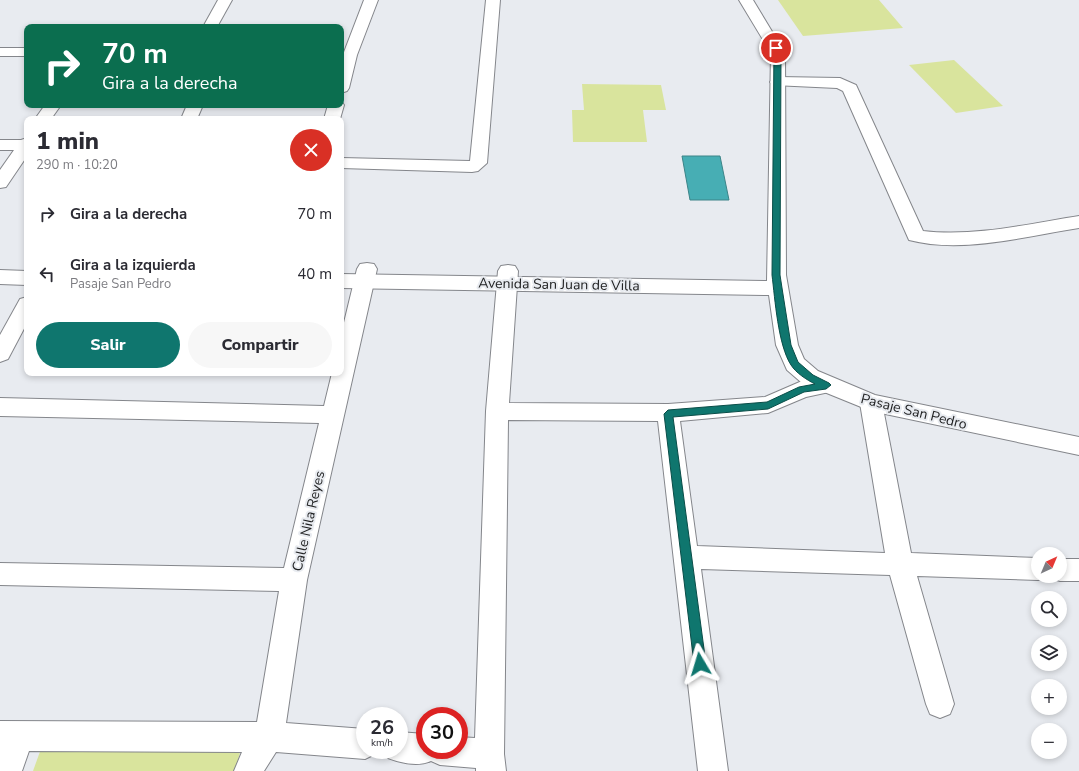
<!DOCTYPE html>
<html lang="es">
<head>
<meta charset="utf-8">
<style>
	body { margin:0; font-family:"Nunito Sans",sans-serif; background:#f7f7f7; color:#2b2b33; height:100vh; display:flex; flex-direction:column; font-size:15px; white-space:nowrap }
	* { box-sizing:border-box; margin:0 }
	p { font-size:13px; color:#7c7c81 }
	.icon { flex:none; width:22px; height:22px; fill:none; stroke:currentColor; stroke-width:2; stroke-linecap:round; stroke-linejoin:round }
	.map { position:relative; flex:1; overflow:hidden }
	.side { position:absolute; left:24px; top:116px; width:320px; height:260px; display:flex; flex-direction:column; background:#fff; border-radius:8px; box-shadow:0 2px 6px #0003 }
	.side>* { flex:none }
	.guide { position:absolute; left:24px; top:24px; width:320px; height:84px; border-radius:8px; box-shadow:0 2px 6px #0003; background:#0b6e4f; color:#fff; overflow:hidden }
	.needle { width:26px; rotate:44deg }
	.buttons { position:absolute; left:1031px; top:547px; display:grid; gap:8px }
	.buttons a { display:grid; place-items:center; width:36px; height:36px; border-radius:50%; background:#fff; box-shadow:0 2px 6px #0003; font-size:20px }
	.speed { position:absolute; left:356px; top:707px; display:flex; gap:8px; font-size:20px; font-weight:700; text-align:center }
	.speed>* { display:grid; place-content:center; width:52px; height:52px; border-radius:50%; background:#fff; box-shadow:0 2px 6px #0003; line-height:1 }
	.speed small { font-size:10px; font-weight:400 }
	.speed .limit { border:6px solid #d22; background:#fff; color:#111 }
	.pin { position:absolute; display:grid; place-items:center; width:34px; height:34px; color:#fff; margin:-17px; border:2px solid #fff; border-radius:50%; box-shadow:0 1px 4px #0007 }
	.me { position:absolute; width:44px; margin:-22px; rotate:353deg; stroke-linejoin:round; filter:drop-shadow(0 0 3px #0008) }
	.turn { display:flex; align-items:center; gap:14px; height:84px; padding:0 12px; font-size:18px }
	.turn .icon { width:52px; height:52px; stroke-width:2.5 }
	.turn b { display:block; font-size:28px; line-height:34px }
	.round { display:grid; place-items:center; flex:none; width:42px; height:42px; border-radius:21px; background:#f7f7f7 }
	.summary { display:flex; align-items:center; justify-content:space-between; height:68px; padding:0 12px }
	h1 { font-size:24px; font-weight:800; line-height:30px }
	.primary-button { display:flex; gap:8px; margin-top:auto; padding:8px 12px }
	.primary-button a { flex:1; height:46px; border-radius:24px; background:#0f766e; color:#fff; font-size:16px; font-weight:800; line-height:46px; text-align:center }
	.primary-button a+a { background:#f7f7f7; color:#2b2b33 }
	ul { padding:0; list-style:none }
	li { display:flex; align-items:center; gap:12px; height:60px; padding:0 12px }
	li div { flex:1 }
	li b { display:block; font-size:15px }
	li em { font-style:normal }
	.map>svg:first-child { display:block }
</style>
</head>
<body>
<div class="map">
<svg width="1079" height="771" viewBox="0 0 1079 771">
	<rect width="100%" height="100%" fill="#e8ebf0"/>
	<g fill="#d9e49d">
		<polygon points="778,0 879,0 903,28 803,36"/>
		<polygon points="954,60 1003,106 956,113 909,65"/>
		<polygon points="582,84 661,85 666,110 643,110 647,142 573,142 572,110 584,110"/>
		<polygon points="42,746 241,749 235,771 33,771"/>
	</g>
	<polygon fill="#47aeb4" stroke="#3c8488" points="682,156 720,156 729,200 690,200"/>
	<g fill="none" stroke-linecap="round" stroke-linejoin="round">
		<g stroke="#84868b" stroke-width="2">
			<g id="minor">
				<polygon points="218,0 232,0 217,27 203,27"/>
				<polygon points="364,0 378,0 357,55 349,88 347,91 341,93 341,60"/>
				<polygon points="486,0 500,0 487,163 478,171 472,172 341,168 341,158 470,161"/>
				<rect x="0" y="48" width="27" height="8"/>
				<path d="M778,77L840,78L856,85L923,231C975,237 1028,224 1079,216V228C1027,236 962,254 909,240L843,91L837,88L773,85L770,82L773,79Z"/>
				<polygon points="341,101 344,105 340,119 324,119 328,105 341,105"/>
				<polygon points="45,105 61,105 51,119 35,119"/>
				<polygon points="187,105 203,105 197,119 181,119"/>
				<polygon points="27,138 27,156 6,187 0,188 0,170 14,150 0,150 0,140 21,140"/>
				<polygon points="367,263 374,264 377,269 307,580 286,723 365,729 365,750 377,750 375,754 365,759 276,752 264,771 234,771 242,752 29,751 22,771 0,771 0,721 257,722 279,591 0,585 0,563 284,568 319,423 0,416 0,398 324,406 332,373 341,373 341,335 357,269 360,264"/>
				<path d="M508,265L515,266L518,271L509,403L668,404L765,397L802,381L826,377L834,379L837,385L834,391L806,397L768,413L680,421L697,546L885,553L860,403L863,397L871,395L879,397L882,403L911,553L1038,558V576H1048L1038,580L917,576L954,704L950,714L940,718L930,714L926,704L890,575L701,569L728,771H698L658,421L508,420L504,754L506,771H476V768L440,765L431,761C418,767 401,763 388,758L385,750H399V732L425,734V750H459V737L475,738L486,411L498,271L501,266Z"/>
				<polygon points="27,297 27,323 8,359 0,362 0,335 20,299"/>
				<polygon points="1060,559 1079,559 1079,581 1060,581 1051,578 1050,576 1060,576"/>
			</g>
		</g>
		<g stroke="#84868b" stroke-width="2">
			<g id="tertiary">
				<polygon points="739,0 753,0 785,53 786,275 798,345 804,359 818,371 875,395 1079,437 1079,455 871,411 802,383 787,370 776,345 769,295 341,288 341,274 767,281 771,53"/>
				<polygon points="0,270 27,271 27,285 0,284"/>
			</g>
		</g>
		<use href="#minor" fill="#fff" fill-rule="evenodd"/>
		<use href="#tertiary" fill="#fff" fill-rule="evenodd"/>
	</g>
	<path fill="#0f766e" stroke="#0a4d48" d="M774,47H778L781,53L780,275L782,288L791,345L798,362L813,375L829,383L831,385L826,389L804,392L768,409L673,417L706,664L704,668L700,669L696,668L694,664L664,414L668,410L767,402L799,387L815,384C807,380 796,373 791,365C778,345 775,299 772,275Z"/>
	<g text-anchor="middle" stroke-width="4" stroke-linejoin="round" paint-order="stroke">
		<g font-size="14" fill="#212223" stroke="#e8ebf0">
			<text transform="translate(559 284) rotate(1)" y="5">Avenida San Juan de Villa</text>
			<text transform="translate(914 411) rotate(14)" y="5">Pasaje San Pedro</text>
			<text transform="translate(308 521) rotate(-77)" y="5">Calle Nila Reyes</text>
		</g>
	</g>
</svg>
<div class="buttons">
<a><svg class="needle" viewBox="-14 -14 28 28"><path d="M0-13l5 13h-10z" fill="#e53935"/><path d="M0 13l5-13h-10z" fill="#7c7c81"/></svg></a>
<a><svg class="icon" aria-label="search" viewBox="0 0 24 24"><circle cx="10" cy="10" r="6"/><path d="M15 15l6 6"/></svg></a>
<a><svg class="icon" aria-label="layers" viewBox="0 0 24 24"><path d="M12 4l9 5-9 5-9-5zM3 14l9 5 9-5"/></svg></a>
<a>+</a>
<a>−</a>
</div>
<div class="speed"><div>26<small>km/h</small></div><div class="limit">30</div></div>
<div class="pin" style="left:776px;top:48px;background:#d93025"><svg class="icon" aria-label="arrive" viewBox="0 0 24 24"><path d="M6 21V4h12l-3 4 3 4H6"/></svg></div>
<svg class="me" style="left:700px;top:664px" viewBox="-20 -20 40 40"><path d="M0-17L14 15 0 8-14 15z" fill="#0f766e" stroke="#fff" stroke-width="4"/></svg>
<div class="guide">
<div class="turn"><svg class="icon" aria-label="right" viewBox="0 0 24 24"><path d="M7 20v-9h11M14 6l5 5-5 5"/></svg><div><b>70 m</b>Gira a la derecha</div></div>
</div>
<section class="side">
<div class="summary"><div><h1>1 min</h1><p>290 m · 10:20</p></div><a class="round" style="background:#d93025;color:#fff"><svg class="icon" aria-label="close" viewBox="0 0 24 24"><path d="M6 6l12 12M18 6L6 18"/></svg></a></div>
<ul>
<li><svg class="icon" aria-label="right" viewBox="0 0 24 24"><path d="M7 20v-9h11M14 6l5 5-5 5"/></svg><div><b>Gira a la derecha</b></div><em>70 m</em></li>
<li><svg class="icon" aria-label="left" viewBox="0 0 24 24"><path d="M17 20v-9H6M10 6l-5 5 5 5"/></svg><div><b>Gira a la izquierda</b><p>Pasaje San Pedro</p></div><em>40 m</em></li>
</ul>
<div class="primary-button"><a>Salir</a><a>Compartir</a></div>
</section>
</div>
</body>
</html>
